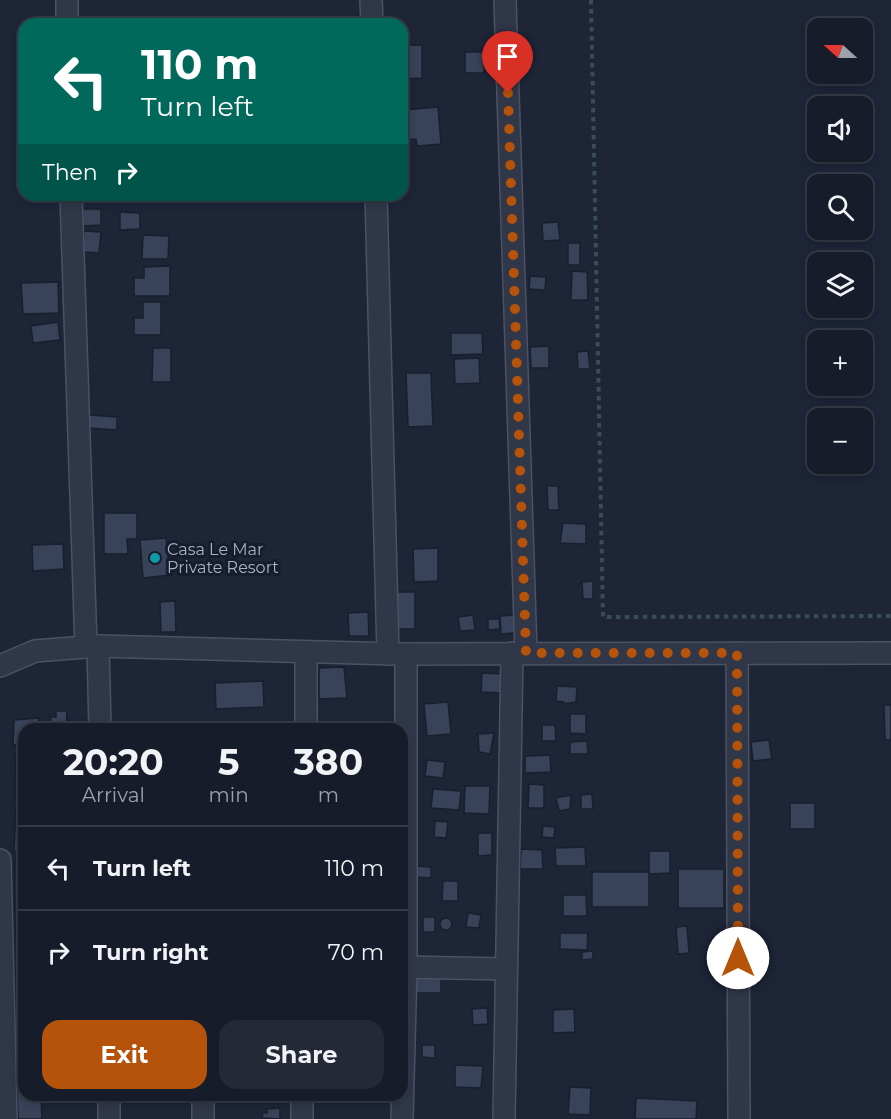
<!DOCTYPE html>
<html lang="en">
<head>
<meta charset="utf-8">
<style>
	body { margin:0; font-family:Montserrat,sans-serif; background:#232935; color:#f1f3f6; height:100vh; display:flex; flex-direction:column; font-size:22px; white-space:nowrap }
	* { box-sizing:border-box; margin:0 }
	p { font-size:20px; color:#9ea1a8 }
	.icon { flex:none; width:33px; height:33px; fill:none; stroke:currentColor; stroke-width:2; stroke-linecap:round; stroke-linejoin:round }
	.map { position:relative; flex:1; overflow:hidden }
	.panel { position:absolute; left:18px; top:723px; width:390px; height:378px; display:flex; flex-direction:column; background:#161c29; border-radius:18px; box-shadow:0 3px 9px #0003,0 0 0 2px #353a46 }
	.panel>* { flex:none }
	.banner { position:absolute; left:18px; top:18px; width:390px; height:183px; border-radius:18px; box-shadow:0 3px 9px #0003,0 0 0 2px #353a46; background:#00695c; color:#fff; overflow:hidden }
	.needle { width:39px; rotate:291deg }
	.tools { position:absolute; left:807px; top:18px; display:grid; gap:12px }
	.tools a { display:grid; place-items:center; width:66px; height:66px; border-radius:12px; background:#161c29; box-shadow:0 3px 9px #0003,0 0 0 2px #353a46; font-size:30px }
	.pin { position:absolute; display:grid; place-items:center; width:51px; height:51px; color:#fff; margin:-62px -26px; border-radius:50% 50% 50% 0; rotate:-45deg; box-shadow:0 0 6px #0007 }
	.pin .icon { rotate:45deg }
	.me { position:absolute; width:66px; margin:-33px; rotate:0deg; stroke-linejoin:round; filter:drop-shadow(0 0 4px #0008) }
	.turn { display:flex; align-items:center; gap:21px; height:126px; padding:0 24px; font-size:27px }
	.turn .icon { width:78px; height:78px; stroke-width:2.5 }
	.turn b { display:block; font-size:42px; line-height:51px }
	.then { display:flex; align-items:center; height:57px; padding:0 24px; background:#0003; gap:12px; font-size:22px }
	.eta { display:flex; justify-content:space-evenly; align-items:center; height:102px; text-align:center }
	.eta b { font-size:36px; font-weight:700; line-height:42px }
	.cta { display:flex; gap:12px; margin-top:auto; padding:12px 24px }
	.cta a { flex:1; height:69px; border-radius:18px; background:#b45309; color:#fff; font-size:24px; font-weight:700; line-height:69px; text-align:center }
	.cta a+a { background:#232935; color:#f1f3f6 }
	ul { padding:0; list-style:none }
	li { display:flex; align-items:center; gap:18px; height:84px; padding:0 24px; border-top:2px solid #353a46 }
	li div { flex:1 }
	li b { display:block; font-size:22px }
	li em { font-style:normal }
	.map>svg:first-child { display:block }
</style>
</head>
<body>
<div class="map">
<svg width="891" height="1119" viewBox="0 0 891 1119">
	<rect width="100%" height="100%" fill="#1d2537"/>
	<g fill="#384258" stroke="#181f2e" stroke-width="1.5">
		<polygon points="402,45 422,45 422,78 402,79"/>
		<rect x="465" y="52" width="19" height="21"/>
		<polygon points="438,107 441,144 417,146 416,139 402,140 402,123 406,122 404,110"/>
		<polygon points="83,209 101,209 101,225 83,226"/>
		<polygon points="120,212 140,213 140,229 120,230"/>
		<polygon points="558,222 560,240 543,241 542,223"/>
		<polygon points="84,231 101,232 99,253 83,252"/>
		<polygon points="143,235 169,236 168,259 142,259"/>
		<rect x="568" y="243" width="12" height="22"/>
		<polygon points="170,266 170,296 134,296 134,278 144,278 144,267"/>
		<polygon points="572,271 587,272 588,300 571,300"/>
		<polygon points="530,276 546,277 545,290 529,289"/>
		<polygon points="58,282 59,313 23,314 21,283"/>
		<polygon points="143,302 161,302 161,335 134,335 134,318 143,318"/>
		<polygon points="58,322 60,340 33,343 31,326"/>
		<polygon points="451,333 482,333 483,354 451,355"/>
		<polygon points="549,346 549,368 531,368 530,347"/>
		<polygon points="153,348 171,348 171,382 152,382"/>
		<polygon points="588,351 590,369 578,369 577,352"/>
		<polygon points="479,358 480,383 455,384 454,359"/>
		<polygon points="406,373 431,373 433,426 408,427"/>
		<polygon points="89,415 117,417 117,430 88,428"/>
		<polygon points="547,486 558,486 559,510 548,510"/>
		<polygon points="104,513 137,513 137,539 127,539 128,554 104,554"/>
		<polygon points="563,523 586,524 586,544 560,543"/>
		<polygon points="166,538 170,575 143,578 140,540"/>
		<polygon points="63,544 64,569 33,571 32,545"/>
		<polygon points="438,548 438,581 414,582 413,549"/>
		<polygon points="593,581 593,599 583,599 582,582"/>
		<polygon points="393,592 415,592 415,629 392,629"/>
		<polygon points="175,601 176,632 161,632 160,602"/>
		<polygon points="368,612 369,636 349,636 348,613"/>
		<polygon points="473,615 475,630 460,631 458,617"/>
		<polygon points="515,615 515,633 501,634 500,616"/>
		<polygon points="488,619 499,619 500,629 488,630"/>
		<polygon points="344,667 347,698 319,699 319,668"/>
		<polygon points="482,673 503,674 503,693 481,692"/>
		<polygon points="263,681 264,707 216,709 215,683"/>
		<polygon points="557,686 577,687 576,702 563,704 564,702 556,701"/>
		<polygon points="448,702 451,734 427,736 424,704"/>
		<polygon points="884,705 891,705 891,740 885,740"/>
		<polygon points="56,711 67,711 66,729 55,728 55,723 50,722 51,717 56,717"/>
		<polygon points="570,714 586,714 586,734 570,733"/>
		<polygon points="39,718 39,729 24,729 24,744 13,745 14,720"/>
		<polygon points="169,724 196,726 195,729 169,729"/>
		<polygon points="542,725 555,725 556,741 542,741"/>
		<polygon points="494,733 490,754 479,752 478,734"/>
		<polygon points="769,740 772,759 753,761 751,742"/>
		<polygon points="587,741 588,754 570,754 570,742"/>
		<polygon points="16,753 24,753 24,797 15,798"/>
		<polygon points="550,755 551,772 525,773 525,756"/>
		<polygon points="427,760 445,762 443,778 425,776"/>
		<polygon points="529,784 544,785 544,808 528,808"/>
		<polygon points="465,786 490,786 489,814 464,813"/>
		<polygon points="433,789 461,791 459,810 431,808"/>
		<polygon points="592,794 593,809 581,809 581,795"/>
		<polygon points="571,795 570,809 559,811 556,798"/>
		<rect x="790" y="803" width="25" height="26"/>
		<polygon points="16,808 24,808 24,851 14,851"/>
		<polygon points="435,821 448,822 446,838 434,837"/>
		<polygon points="543,826 555,827 554,838 542,837"/>
		<polygon points="478,833 492,833 492,855 478,856"/>
		<polygon points="585,847 586,866 556,866 555,848"/>
		<polygon points="521,849 542,850 543,869 520,869"/>
		<polygon points="649,851 670,851 670,873 649,874"/>
		<polygon points="24,861 24,911 15,911 15,862"/>
		<polygon points="416,866 431,867 431,878 416,877"/>
		<rect x="678" y="869" width="46" height="39"/>
		<rect x="592" y="872" width="57" height="35"/>
		<polygon points="443,881 458,881 458,901 442,901"/>
		<polygon points="563,895 586,895 587,916 563,916"/>
		<polygon points="468,913 481,915 479,928 466,927"/>
		<polygon points="16,916 24,916 24,960 17,960"/>
		<rect x="423" y="917" width="12" height="15"/>
		<circle cx="446" cy="924" r="6"/>
		<polygon points="687,926 689,953 678,954 676,927"/>
		<polygon points="560,933 588,933 587,950 560,949"/>
		<polygon points="593,951 593,959 582,960 582,952"/>
		<polygon points="19,971 24,971 24,1012 18,1013"/>
		<rect x="414" y="974" width="27" height="19"/>
		<polygon points="487,1008 488,1024 473,1025 472,1009"/>
		<polygon points="574,1009 575,1032 553,1033 553,1010"/>
		<rect x="16" y="1023" width="8" height="45"/>
		<polygon points="422,1045 435,1045 435,1058 422,1057"/>
		<polygon points="455,1065 483,1066 481,1088 455,1087"/>
		<polygon points="17,1078 24,1078 24,1095 41,1095 42,1119 18,1119"/>
		<polygon points="570,1087 591,1088 590,1115 568,1114"/>
		<polygon points="636,1098 697,1101 696,1119 635,1119"/>
		<polygon points="280,1108 280,1119 263,1118 262,1113 267,1113 267,1109"/>
	</g>
	<g fill="none" stroke-linecap="round" stroke-linejoin="round">
		<g stroke="#4b5263" stroke-width="24">
			<g id="street">
				<polyline points="67,0 67,24"/>
				<polyline points="371,0 372,24"/>
				<polyline points="505,0 526,653"/>
				<polyline points="71,195 86,647"/>
				<polyline points="376,195 388,654"/>
				<polyline points="98,646 100,729"/>
				<polyline points="737,653 739,1119"/>
				<polyline points="0,666 35,651 98,646 397,654 891,653"/>
				<polyline points="306,729 306,652"/>
				<polyline points="0,860 6,1119"/>
				<polyline points="402,967 506,969"/>
				<polyline points="109,1095 109,1119"/>
				<polyline points="203,1095 203,1119"/>
				<polyline points="302,1119 302,1095"/>
				<polyline points="402,1119 406,967 406,654"/>
				<polyline points="504,1119 512,653"/>
			</g>
		</g>
		<polyline stroke="#394e53" stroke-width="4" stroke-dasharray="4.5 4.5" stroke-linecap="butt" points="591,0 603,617 891,616"/>
		<use href="#street" stroke="#303748" stroke-width="21"/>
	</g>
	<g fill="none" stroke-linecap="round" stroke-linejoin="round">
		<polyline stroke="#b45309" stroke-width="10" stroke-dasharray="0 18" points="508,93 526,653 737,653 738,958"/>
	</g>
	<circle fill="#0f9aa8" stroke="#161d2c" stroke-width="2" cx="155" cy="558" r="6"/>
	<g text-anchor="middle" stroke-width="6" stroke-linejoin="round" paint-order="stroke">
		<g font-size="16" fill="#aab1c5" stroke="#161d2c" text-anchor="start">
			<text x="167" y="555">Casa Le Mar<tspan x="167" dy="18">Private Resort</tspan></text>
		</g>
	</g>
</svg>
<div class="tools">
<a><svg class="needle" viewBox="-14 -14 28 28"><path d="M0-13l5 13h-10z" fill="#e53935"/><path d="M0 13l5-13h-10z" fill="#9ea1a8"/></svg></a>
<a><svg class="icon" aria-label="sound" viewBox="0 0 24 24"><path d="M4 9h4l5-4v14l-5-4H4zM17 9q2 3 0 6"/></svg></a>
<a><svg class="icon" aria-label="search" viewBox="0 0 24 24"><circle cx="10" cy="10" r="6"/><path d="M15 15l6 6"/></svg></a>
<a><svg class="icon" aria-label="layers" viewBox="0 0 24 24"><path d="M12 4l9 5-9 5-9-5zM3 14l9 5 9-5"/></svg></a>
<a>+</a>
<a>−</a>
</div>
<div class="pin" style="left:508px;top:93px;background:#d93025"><svg class="icon" aria-label="arrive" viewBox="0 0 24 24"><path d="M6 21V4h12l-3 4 3 4H6"/></svg></div>
<svg class="me" style="left:738px;top:958px" viewBox="-20 -20 40 40"><circle r="19" fill="#fff"/><path d="M0-13L10 11 0 6-10 11z" fill="#b45309"/></svg>
<div class="banner">
<div class="turn"><svg class="icon" aria-label="left" viewBox="0 0 24 24"><path d="M17 20v-9H6M10 6l-5 5 5 5"/></svg><div><b>110 m</b>Turn left</div></div>
<div class="then">Then<svg class="icon" aria-label="right" viewBox="0 0 24 24"><path d="M7 20v-9h11M14 6l5 5-5 5"/></svg></div>
</div>
<section class="panel">
<div class="eta">
<div><b>20:20</b><p>Arrival</p></div>
<div><b>5</b><p>min</p></div>
<div><b>380</b><p>m</p></div>
</div>
<ul>
<li><svg class="icon" aria-label="left" viewBox="0 0 24 24"><path d="M17 20v-9H6M10 6l-5 5 5 5"/></svg><div><b>Turn left</b></div><em>110 m</em></li>
<li><svg class="icon" aria-label="right" viewBox="0 0 24 24"><path d="M7 20v-9h11M14 6l5 5-5 5"/></svg><div><b>Turn right</b></div><em>70 m</em></li>
</ul>
<div class="cta"><a>Exit</a><a>Share</a></div>
</section>
</div>
</body>
</html>
